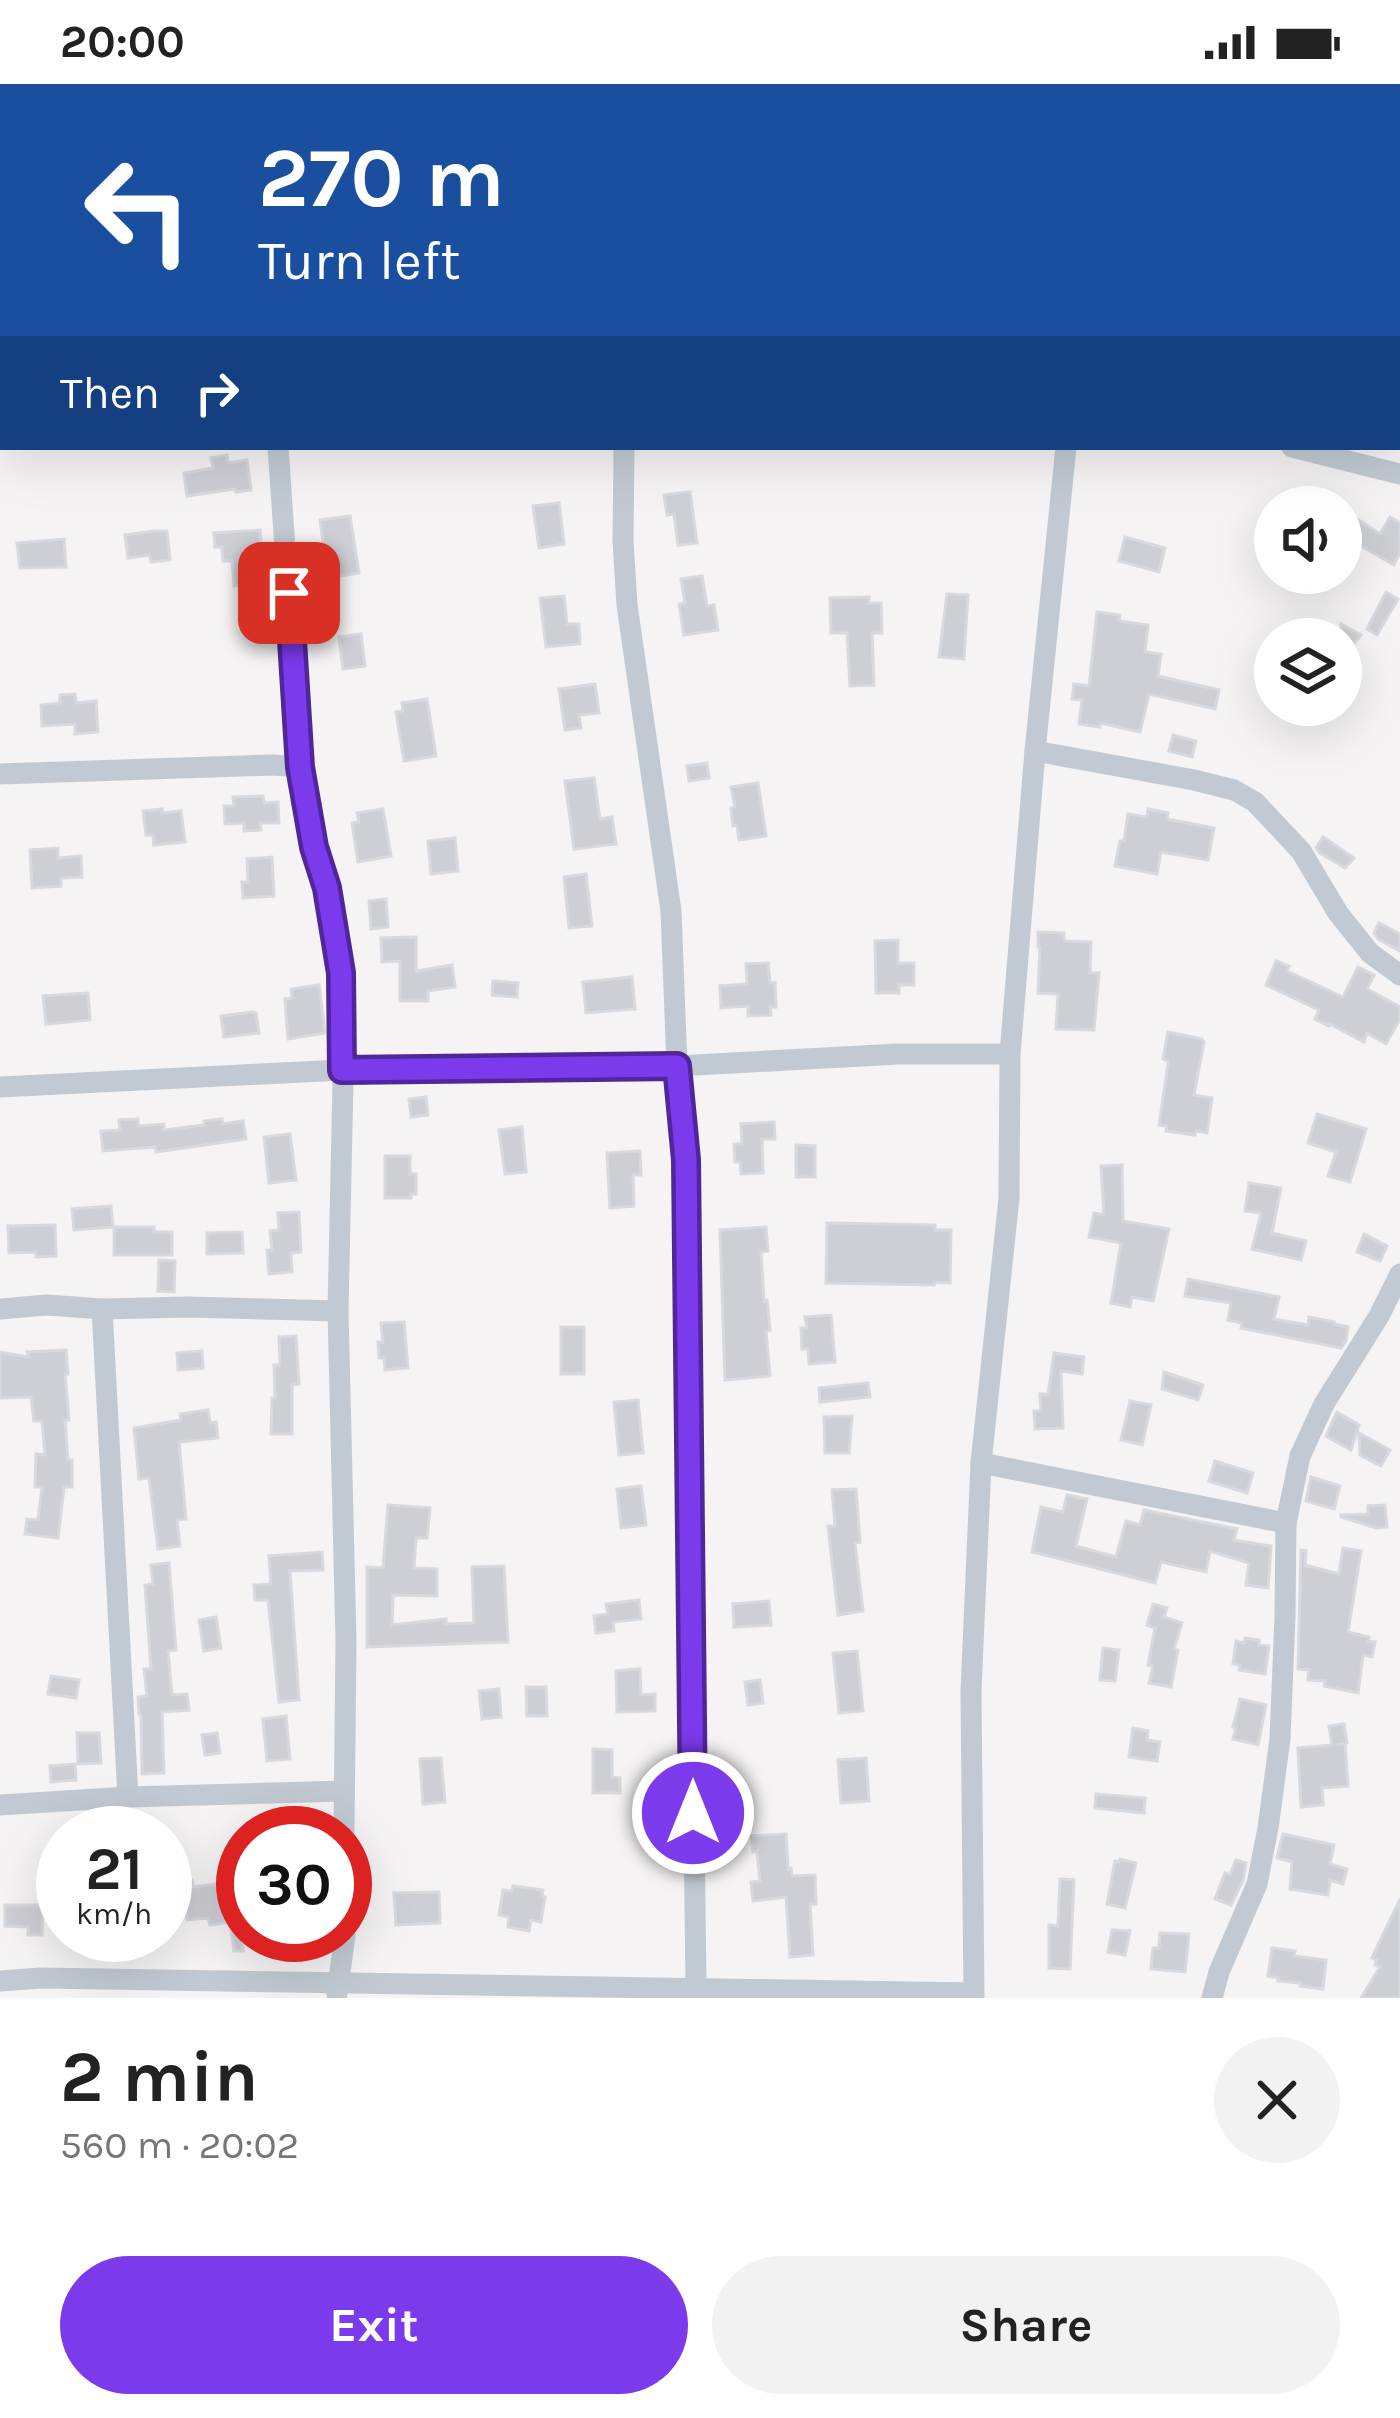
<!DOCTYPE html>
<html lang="en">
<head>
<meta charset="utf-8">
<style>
	body { margin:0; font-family:Karla,sans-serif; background:#f2f2f2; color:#222; height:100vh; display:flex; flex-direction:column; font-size:45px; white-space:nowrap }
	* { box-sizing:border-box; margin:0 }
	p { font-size:39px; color:#767676 }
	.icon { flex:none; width:66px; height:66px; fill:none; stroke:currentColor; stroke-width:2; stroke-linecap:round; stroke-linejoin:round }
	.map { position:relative; height:1914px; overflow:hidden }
	.details { display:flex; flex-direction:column; background:#fff; flex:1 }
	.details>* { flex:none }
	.guide { position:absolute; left:0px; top:0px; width:1401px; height:366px; box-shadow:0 12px 48px #0002; background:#1a4fa0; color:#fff; overflow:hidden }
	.tools { position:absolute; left:1254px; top:402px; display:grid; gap:24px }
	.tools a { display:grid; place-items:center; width:108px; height:108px; border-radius:50%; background:#fff; box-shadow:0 12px 48px #0002; font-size:60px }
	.speed { position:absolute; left:36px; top:1722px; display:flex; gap:24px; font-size:60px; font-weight:700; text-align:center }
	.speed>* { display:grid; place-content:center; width:156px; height:156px; border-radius:50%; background:#fff; box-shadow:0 12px 48px #0002; line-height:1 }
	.speed small { font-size:30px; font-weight:400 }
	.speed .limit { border:18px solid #d22; background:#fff; color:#111 }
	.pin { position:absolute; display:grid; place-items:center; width:102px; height:102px; color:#fff; margin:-51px; border-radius:24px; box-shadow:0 6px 18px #0006 }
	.me { position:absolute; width:132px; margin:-66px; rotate:0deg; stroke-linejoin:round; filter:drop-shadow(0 0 9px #0008) }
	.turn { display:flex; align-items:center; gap:42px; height:252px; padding:0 60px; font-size:54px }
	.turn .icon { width:156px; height:156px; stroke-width:2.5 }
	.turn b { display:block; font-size:84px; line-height:102px }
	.then { display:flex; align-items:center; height:114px; padding:0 60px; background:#0003; gap:24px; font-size:45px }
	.round { display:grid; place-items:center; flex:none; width:126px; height:126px; border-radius:63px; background:#f2f2f2 }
	.head { display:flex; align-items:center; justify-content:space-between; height:204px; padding:0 60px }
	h1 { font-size:72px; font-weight:700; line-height:90px }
	.action { display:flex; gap:24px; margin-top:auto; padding:24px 60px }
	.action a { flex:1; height:138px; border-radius:72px; background:#7c3aed; color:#fff; font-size:48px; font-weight:700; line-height:138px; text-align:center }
	.action a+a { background:#f2f2f2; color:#222 }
	.status { display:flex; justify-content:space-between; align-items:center; height:84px; padding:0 60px; background:#fff; direction:ltr }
	.status svg { height:33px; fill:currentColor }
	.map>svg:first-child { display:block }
</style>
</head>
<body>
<div class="status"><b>20:00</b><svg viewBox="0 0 49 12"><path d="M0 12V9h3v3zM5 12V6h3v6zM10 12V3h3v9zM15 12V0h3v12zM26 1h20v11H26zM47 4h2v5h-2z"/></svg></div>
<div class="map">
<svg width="1400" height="1914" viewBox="0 0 1400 1914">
	<rect width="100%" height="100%" fill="#f5f3f3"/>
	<g fill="#cdcfd5" stroke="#d7d9de" stroke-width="3">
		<polygon points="227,371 228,379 247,376 251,406 236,408 235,405 187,412 184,389 213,384 211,374"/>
		<polygon points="690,408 697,459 678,461 674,430 667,431 664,411"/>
		<polygon points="559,419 564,460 539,464 533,422"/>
		<polygon points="1351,431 1380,450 1390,433 1400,439 1400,469 1394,481 1352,457 1341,474 1341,446"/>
		<polygon points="350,432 359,489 328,494 320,436"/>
		<polygon points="260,446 264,500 234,502 232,477 223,477 222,463 215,463 214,449"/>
		<polygon points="154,447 167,447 170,476 151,478 150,471 128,474 125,451"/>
		<polygon points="1125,453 1165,464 1159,488 1119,477"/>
		<polygon points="64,455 66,483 20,484 17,459"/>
		<polygon points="702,492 707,522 714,521 718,546 684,551 679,520 685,519 681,495"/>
		<polygon points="1386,508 1398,515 1377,551 1367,545"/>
		<polygon points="947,510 968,511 964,575 939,573"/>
		<polygon points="564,512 567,540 579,540 580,560 546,563 540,514"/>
		<polygon points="869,513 869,519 881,519 882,549 872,549 874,601 850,602 847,549 831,549 830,514"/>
		<polygon points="1097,528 1120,531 1119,537 1148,541 1145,568 1161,570 1158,592 1219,606 1215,625 1149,610 1140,648 1101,639 1100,643 1079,640 1082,616 1072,615 1074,600 1089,602"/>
		<polygon points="1341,540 1361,551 1341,577"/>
		<polygon points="361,550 365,582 343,585 339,553"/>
		<polygon points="595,600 599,629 579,631 581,644 565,646 559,605"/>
		<polygon points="75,610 76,619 96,617 98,648 75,650 75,640 42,642 41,621 60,619 60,611"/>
		<polygon points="427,615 436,672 404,677 396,628 403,627 402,619"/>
		<polygon points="1173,651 1196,657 1192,673 1169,667"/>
		<polygon points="707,679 709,694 689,697 687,682"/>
		<polygon points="594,694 600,735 612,733 616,760 574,765 565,697"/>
		<polygon points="758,699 766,752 739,756 737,741 733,742 731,724 735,723 731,703"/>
		<polygon points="263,712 264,719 278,718 279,739 260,739 261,746 244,747 244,739 225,740 224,722 234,722 233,713"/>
		<polygon points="162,725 162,729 181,727 185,758 154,761 153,751 146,751 143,727"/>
		<polygon points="383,725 391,772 358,778 352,739 359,738 357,729"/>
		<polygon points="1148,725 1168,729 1167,735 1214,744 1208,776 1161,768 1157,790 1115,782 1120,757 1124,757 1128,730 1147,733"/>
		<polygon points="1323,753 1354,774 1345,784 1320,769 1316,764"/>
		<polygon points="455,754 458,787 431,790 428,757"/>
		<polygon points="58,764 58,774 81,772 82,793 61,794 61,802 32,804 30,766"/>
		<polygon points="272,773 274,812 243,814 242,798 248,798 247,775"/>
		<polygon points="586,790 592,842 569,844 564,793"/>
		<polygon points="386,815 388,843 371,845 369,817"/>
		<polygon points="1379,839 1400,850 1400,867 1378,855 1374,849"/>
		<polygon points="1038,848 1064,849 1064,857 1091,858 1090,889 1099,889 1094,946 1056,945 1058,910 1038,909 1040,863 1038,863"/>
		<polygon points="416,853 416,887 452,881 455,903 428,907 428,917 400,917 400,877 382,878 381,854"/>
		<polygon points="898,856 898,879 914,879 914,901 899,901 899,909 876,909 875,857"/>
		<polygon points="1276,877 1289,882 1287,887 1343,913 1358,883 1374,891 1367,905 1400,923 1400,935 1386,960 1367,949 1364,958 1330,940 1329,942 1315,935 1319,926 1266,901"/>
		<polygon points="768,879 770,899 775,899 776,923 770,923 771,931 748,932 748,922 721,924 720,902 747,900 746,880"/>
		<polygon points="632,893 635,925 586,929 583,898"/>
		<polygon points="493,897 518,899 517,913 492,911"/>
		<polygon points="319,901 325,949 288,955 285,915 292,914 291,905"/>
		<polygon points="88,909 90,936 46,940 43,912"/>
		<polygon points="252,928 256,929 259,949 224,953 221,932"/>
		<polygon points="1168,948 1202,955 1204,958 1194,1011 1212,1014 1207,1049 1196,1047 1195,1051 1166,1047 1167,1042 1159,1041 1168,981 1168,977 1163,975"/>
		<polygon points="426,1013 428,1031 411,1033 409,1015"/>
		<polygon points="1317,1030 1366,1045 1350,1098 1328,1092 1336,1068 1308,1059"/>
		<polygon points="138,1035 138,1042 164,1040 164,1046 204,1041 204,1037 222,1035 222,1040 243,1037 246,1055 156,1068 155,1063 103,1067 101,1047 120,1046 119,1036"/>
		<polygon points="774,1038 775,1055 762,1055 763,1089 741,1090 740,1078 735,1078 734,1060 742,1060 741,1040"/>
		<polygon points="522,1043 526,1088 505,1090 499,1046"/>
		<polygon points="290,1050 296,1096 269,1099 264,1053"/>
		<polygon points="796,1061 815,1062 815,1093 796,1093"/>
		<polygon points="640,1067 641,1091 633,1091 634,1122 610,1124 607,1069"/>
		<polygon points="385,1072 410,1072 410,1090 416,1090 416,1110 411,1110 411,1114 385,1114"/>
		<polygon points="1122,1081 1123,1137 1169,1145 1153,1217 1132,1213 1130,1223 1111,1219 1121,1159 1089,1153 1094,1129 1104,1131 1101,1082"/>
		<polygon points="1249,1099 1281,1104 1272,1149 1306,1157 1301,1176 1252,1165 1261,1129 1245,1127"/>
		<polygon points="111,1122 113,1143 74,1146 72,1125"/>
		<polygon points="299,1128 301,1168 291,1169 292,1188 269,1190 267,1166 272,1166 270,1147 279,1146 278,1129"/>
		<polygon points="827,1139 935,1141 935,1146 951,1146 950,1199 934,1198 934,1201 826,1199"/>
		<polygon points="55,1141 56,1172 36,1173 36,1168 9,1169 8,1142"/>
		<polygon points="114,1143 154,1143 154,1148 172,1148 172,1171 114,1171"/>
		<polygon points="766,1143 768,1167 761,1168 764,1217 767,1216 770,1246 766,1247 770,1292 725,1296 720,1146"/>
		<polygon points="242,1148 243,1169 207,1170 207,1149"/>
		<polygon points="1364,1150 1387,1162 1380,1177 1357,1168"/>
		<polygon points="159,1176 175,1177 174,1208 158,1207"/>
		<polygon points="1188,1195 1279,1213 1274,1235 1308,1241 1309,1233 1334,1238 1334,1240 1348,1243 1346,1257 1341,1264 1241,1244 1242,1239 1228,1236 1231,1219 1185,1212"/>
		<polygon points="831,1231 835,1278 809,1280 808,1264 802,1265 801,1244 807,1244 805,1233"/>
		<polygon points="404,1238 408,1284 385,1286 384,1274 379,1274 378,1258 383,1258 381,1239"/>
		<rect x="561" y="1243" width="23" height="47"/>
		<polygon points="296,1252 299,1300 292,1301 292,1350 271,1350 272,1314 275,1314 274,1281 280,1281 279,1253"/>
		<polygon points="66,1266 68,1290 65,1290 69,1336 65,1336 68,1376 72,1376 72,1403 64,1403 58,1454 25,1450 27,1435 38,1436 42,1403 35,1403 36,1370 45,1371 42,1337 34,1337 31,1313 0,1314 0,1268 28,1273 27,1268"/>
		<polygon points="202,1267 203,1284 178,1286 177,1269"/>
		<polygon points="1054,1269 1084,1273 1082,1290 1061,1287 1063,1344 1035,1345 1034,1327 1041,1327 1040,1310 1048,1310"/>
		<polygon points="1164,1288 1203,1301 1198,1316 1162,1305"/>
		<polygon points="868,1299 870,1313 820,1318 819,1304"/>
		<polygon points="638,1316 643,1369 619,1371 614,1318"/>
		<polygon points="1130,1317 1151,1321 1142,1361 1121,1356"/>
		<polygon points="208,1326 210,1339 216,1338 218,1354 179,1358 186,1435 177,1436 180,1462 158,1465 149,1394 139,1395 134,1344 181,1336 180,1330"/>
		<polygon points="1337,1328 1359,1341 1351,1366 1326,1352"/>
		<polygon points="852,1332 849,1369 825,1369 824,1333"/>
		<polygon points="1359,1349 1390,1366 1381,1382 1360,1371"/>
		<polygon points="1215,1377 1253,1389 1247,1409 1209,1397"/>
		<polygon points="1311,1393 1340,1402 1334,1425 1306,1417"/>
		<polygon points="641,1402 646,1441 621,1444 617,1405"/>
		<polygon points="856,1405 860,1458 855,1459 863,1527 838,1531 828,1442 835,1442 832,1406"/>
		<polygon points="1067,1411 1087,1415 1076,1462 1116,1473 1126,1437 1140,1441 1144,1426 1237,1445 1234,1456 1271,1462 1268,1504 1246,1501 1249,1479 1210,1467 1206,1488 1161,1478 1155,1499 1032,1468 1041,1423 1063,1428"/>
		<polygon points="388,1421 430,1424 427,1454 416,1454 414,1484 437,1485 437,1512 393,1511 392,1541 446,1535 446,1540 474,1539 472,1483 504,1482 508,1558 367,1563 367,1483 383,1484"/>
		<polygon points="1385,1421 1387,1443 1376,1444 1341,1433 1341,1431 1368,1430 1368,1422"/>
		<polygon points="1343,1464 1361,1467 1348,1548 1369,1553 1368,1557 1375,1558 1372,1573 1363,1571 1358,1609 1324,1602 1325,1597 1308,1596 1309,1586 1298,1585 1301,1466 1306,1467 1305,1481 1339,1490"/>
		<polygon points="322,1468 323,1486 290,1487 299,1616 279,1618 268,1516 255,1516 254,1501 271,1500 269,1472"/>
		<polygon points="169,1479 176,1566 168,1567 172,1611 187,1610 189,1626 162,1628 164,1689 142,1690 141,1630 139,1630 138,1613 147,1612 144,1585 151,1585 145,1501 153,1500 151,1481"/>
		<polygon points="639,1516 641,1535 613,1538 614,1547 596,1549 594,1532 608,1530 606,1520"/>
		<polygon points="769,1517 771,1541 734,1543 733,1520"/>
		<polygon points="1153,1520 1167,1524 1164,1533 1182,1539 1174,1565 1178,1566 1171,1603 1149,1599 1153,1582 1148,1581 1155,1544 1147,1541"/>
		<polygon points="216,1533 221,1564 204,1567 199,1536"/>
		<polygon points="1245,1554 1259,1556 1259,1561 1269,1562 1265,1590 1239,1586 1240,1581 1233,1580 1236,1557 1244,1559"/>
		<polygon points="1103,1564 1119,1566 1115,1597 1100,1596"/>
		<polygon points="857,1567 863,1627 839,1629 833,1569"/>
		<polygon points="640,1585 641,1611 655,1610 655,1627 617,1628 616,1587"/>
		<polygon points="51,1592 79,1596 76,1614 48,1610"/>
		<polygon points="760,1596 763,1619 748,1621 745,1598"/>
		<polygon points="526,1603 546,1603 547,1632 527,1632"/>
		<polygon points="499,1605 501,1633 482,1635 479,1607"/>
		<polygon points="1240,1615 1266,1621 1258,1661 1233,1655 1236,1643 1233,1643"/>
		<polygon points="286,1632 290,1675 267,1677 263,1635"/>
		<polygon points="1344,1640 1347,1659 1335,1661 1345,1660 1348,1702 1322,1704 1323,1721 1301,1723 1298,1664 1332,1661 1329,1642"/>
		<polygon points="1133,1644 1148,1647 1147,1656 1160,1658 1157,1677 1129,1673"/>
		<polygon points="77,1649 99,1649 101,1679 78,1680"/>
		<polygon points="217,1649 220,1669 205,1671 202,1651"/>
		<polygon points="593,1665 612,1666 612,1693 620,1694 620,1709 593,1709"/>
		<polygon points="441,1674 445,1718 423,1720 420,1675"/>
		<polygon points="866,1674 869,1717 841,1719 838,1676"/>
		<polygon points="75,1680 76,1696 51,1698 50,1682"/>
		<polygon points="1096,1710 1145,1714 1144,1729 1095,1724"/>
		<polygon points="786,1750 788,1785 791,1784 792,1792 815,1791 816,1820 810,1820 813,1871 790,1873 786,1813 753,1817 751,1798 760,1797 757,1767 753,1768 751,1752"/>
		<polygon points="1283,1750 1334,1761 1330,1780 1347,1785 1343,1800 1330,1796 1328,1811 1290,1805 1292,1778 1277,1774"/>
		<polygon points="1120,1775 1136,1779 1125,1824 1107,1820 1115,1777 1119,1778"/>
		<polygon points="1236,1776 1246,1779 1243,1796 1231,1821 1215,1815 1225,1789 1230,1791"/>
		<polygon points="236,1778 243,1819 243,1867 234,1867 230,1838 210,1841 208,1834 187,1836 185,1825 177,1826 173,1799 192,1796 193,1803 225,1799 222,1781"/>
		<polygon points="1060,1795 1074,1796 1070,1885 1049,1884 1049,1841 1058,1842"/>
		<polygon points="513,1802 543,1806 542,1812 545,1813 541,1838 531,1836 529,1847 508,1843 509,1833 499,1831 503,1806 512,1807"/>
		<polygon points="439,1808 440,1839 396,1841 394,1809"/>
		<polygon points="1400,1815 1400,1914 1361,1914 1380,1883 1375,1881 1377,1876 1372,1874"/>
		<polygon points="5,1821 43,1821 42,1851 28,1851 28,1843 5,1842"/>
		<polygon points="1112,1846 1130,1847 1125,1871 1108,1868"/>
		<polygon points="1160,1849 1189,1850 1185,1888 1151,1885 1153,1864 1159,1864"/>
		<polygon points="1272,1864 1295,1867 1294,1872 1326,1876 1323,1905 1300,1902 1301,1899 1278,1897 1279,1894 1268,1892"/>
	</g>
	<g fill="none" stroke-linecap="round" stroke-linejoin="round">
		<g stroke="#c1cad2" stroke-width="21">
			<polyline points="221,0 222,3"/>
			<polyline points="606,0 606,3"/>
			<polyline points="1104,3 1104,0"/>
			<polyline points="0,263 3,264"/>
			<polyline points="278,363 300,683 314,763 327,804 342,889 344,951 338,1227 346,1557 344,1749"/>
			<polyline points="624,363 623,457 627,521 671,827 677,982 686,1075 696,1903"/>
			<polyline points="1292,363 1400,390"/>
			<polyline points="1035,667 1194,696 1234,706 1255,718 1301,767 1338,829 1370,869 1400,891"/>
			<polyline points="0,690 273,681 300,683"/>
			<polyline points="0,1003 342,986 677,982 898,970 1010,970"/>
			<polyline points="0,1225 47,1221 102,1225 188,1223 338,1227"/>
			<polyline points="102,1225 128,1713"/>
			<polyline points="981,1379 1286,1439"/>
			<polyline points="0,1721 128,1713 344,1707"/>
			<path d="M0,1897L41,1894C352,1901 662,1902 973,1909"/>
			<polyline points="337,1910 345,1851"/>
			<polyline points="974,1914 971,1607 981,1379 1009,1114 1010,970 1035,667 1066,363"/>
			<polyline points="1212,1914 1219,1888 1257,1800 1268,1744 1280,1655 1285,1532 1286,1439 1300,1372 1324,1320 1379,1232 1400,1190"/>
		</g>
	</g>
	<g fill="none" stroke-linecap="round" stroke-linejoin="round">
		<g stroke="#51269a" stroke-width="30">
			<polyline id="route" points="289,509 300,683 314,763 327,804 341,889 342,986 677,982 686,1076 693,1729"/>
		</g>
		<use href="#route" stroke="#7c3aed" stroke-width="21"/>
	</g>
</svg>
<div class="tools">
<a><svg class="icon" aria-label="sound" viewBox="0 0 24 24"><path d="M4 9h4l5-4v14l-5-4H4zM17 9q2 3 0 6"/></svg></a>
<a><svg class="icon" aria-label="layers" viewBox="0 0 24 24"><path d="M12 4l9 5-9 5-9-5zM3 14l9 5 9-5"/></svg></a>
</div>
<div class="speed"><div>21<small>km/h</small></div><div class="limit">30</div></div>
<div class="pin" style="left:289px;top:509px;background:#d93025"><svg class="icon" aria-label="arrive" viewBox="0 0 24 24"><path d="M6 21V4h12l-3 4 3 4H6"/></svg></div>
<svg class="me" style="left:693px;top:1729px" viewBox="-20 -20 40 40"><circle r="17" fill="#7c3aed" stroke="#fff" stroke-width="3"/><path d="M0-11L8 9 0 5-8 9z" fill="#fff"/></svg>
<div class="guide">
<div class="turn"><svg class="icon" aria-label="left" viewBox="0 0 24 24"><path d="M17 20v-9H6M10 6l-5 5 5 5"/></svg><div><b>270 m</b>Turn left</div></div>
<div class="then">Then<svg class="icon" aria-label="right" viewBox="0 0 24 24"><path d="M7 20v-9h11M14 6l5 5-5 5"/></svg></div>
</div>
</div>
<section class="details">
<div class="head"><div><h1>2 min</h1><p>560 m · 20:02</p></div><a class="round"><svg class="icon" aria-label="close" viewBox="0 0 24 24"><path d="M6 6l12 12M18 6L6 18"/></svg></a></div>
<div class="action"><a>Exit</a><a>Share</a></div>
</section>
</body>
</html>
